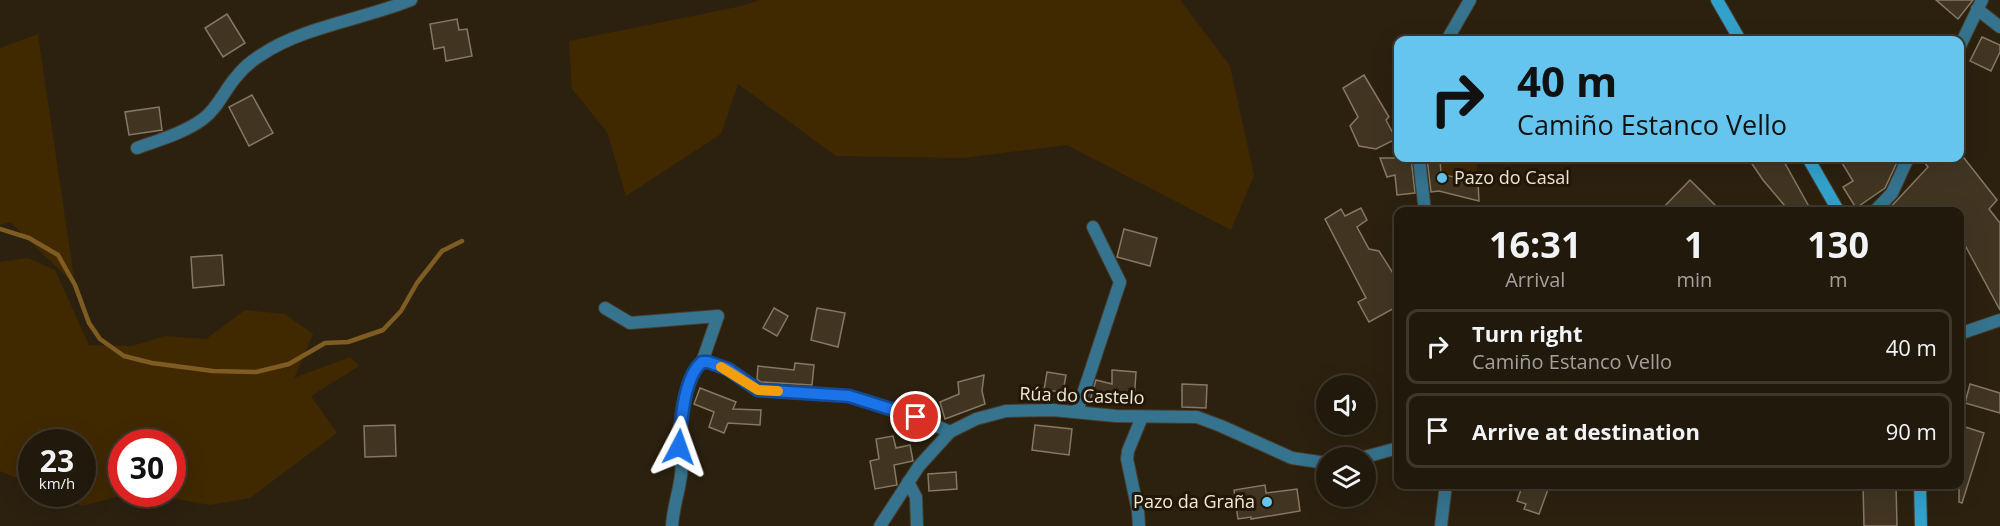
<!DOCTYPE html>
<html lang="en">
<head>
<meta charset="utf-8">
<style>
	body { margin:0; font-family:"Open Sans",sans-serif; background:#2d2619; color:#f1f3f6; height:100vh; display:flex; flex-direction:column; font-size:22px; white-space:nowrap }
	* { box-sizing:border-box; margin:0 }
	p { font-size:20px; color:#a2a09d }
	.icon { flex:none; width:33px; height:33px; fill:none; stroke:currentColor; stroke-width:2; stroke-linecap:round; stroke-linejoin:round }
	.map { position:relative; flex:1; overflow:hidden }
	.sheet { position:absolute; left:1394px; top:207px; width:570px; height:282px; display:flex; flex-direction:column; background:#21190b; border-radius:12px; box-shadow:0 6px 24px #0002,0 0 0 2px #3e382c }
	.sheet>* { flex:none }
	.top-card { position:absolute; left:1394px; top:36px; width:570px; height:126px; border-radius:12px; box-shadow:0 6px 24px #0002,0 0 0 2px #3e382c; background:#65c5ee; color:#111; overflow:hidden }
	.controls { position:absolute; left:1316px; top:375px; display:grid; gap:12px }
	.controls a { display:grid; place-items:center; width:60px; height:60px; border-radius:50%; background:#21190b; box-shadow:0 6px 24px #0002,0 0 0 2px #3e382c; font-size:30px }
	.speed { position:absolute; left:18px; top:429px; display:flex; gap:12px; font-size:30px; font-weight:700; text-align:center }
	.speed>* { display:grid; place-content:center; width:78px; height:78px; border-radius:50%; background:#21190b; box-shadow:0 6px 24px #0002,0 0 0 2px #3e382c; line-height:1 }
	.speed small { font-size:15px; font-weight:400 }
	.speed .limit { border:9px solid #d22; background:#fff; color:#111 }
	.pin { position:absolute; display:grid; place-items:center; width:51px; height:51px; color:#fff; margin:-26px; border:3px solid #fff; border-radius:50%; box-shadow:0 2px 6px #0007 }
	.me { position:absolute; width:66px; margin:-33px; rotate:4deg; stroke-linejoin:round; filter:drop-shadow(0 0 4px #0008) }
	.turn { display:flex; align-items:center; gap:21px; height:126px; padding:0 24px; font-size:27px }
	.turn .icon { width:78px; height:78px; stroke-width:2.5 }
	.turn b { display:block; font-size:42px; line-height:51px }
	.eta { display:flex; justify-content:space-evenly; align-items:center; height:102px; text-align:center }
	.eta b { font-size:36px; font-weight:700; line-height:42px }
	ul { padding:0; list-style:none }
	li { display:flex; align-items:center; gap:18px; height:75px; margin:0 12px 9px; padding:0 12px; border:3px solid #3e382c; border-radius:12px }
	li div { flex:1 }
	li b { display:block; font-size:22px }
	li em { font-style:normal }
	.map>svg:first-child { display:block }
</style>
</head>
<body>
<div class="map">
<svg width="2000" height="526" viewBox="0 0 2000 526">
	<rect width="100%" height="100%" fill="#2c210f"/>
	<g fill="#402900">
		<polygon points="759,0 1180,0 1230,66 1254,175 1231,230 1067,145 962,158 836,156 738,84 721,134 626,196 607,132 572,89 569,41 742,6"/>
		<polygon points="38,34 75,285 10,222 0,225 0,48"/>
		<polygon points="1440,158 1476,158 1478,183 1441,174"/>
		<polygon points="28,258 55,270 89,345 132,346 166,336 206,339 245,310 285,314 313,334 294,378 350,357 359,366 311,396 337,433 250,498 210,505 149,494 172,494 172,442 122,442 122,494 128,494 82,506 53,494 82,494 82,442 32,442 31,484 0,471 0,262"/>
	</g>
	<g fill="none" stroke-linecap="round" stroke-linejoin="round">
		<polyline stroke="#7f5d22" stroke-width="4.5" points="0,229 29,238 58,255 75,285 89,323 100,339 124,356 152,363 213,371 256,372 289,364 325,343 348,342 383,330 401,311 417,283 442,251 462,241"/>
	</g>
	<g fill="#413522" stroke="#867863" stroke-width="1.5">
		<polygon points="1936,0 1973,0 1958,19"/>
		<polygon points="227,14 245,43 223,57 205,28"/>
		<polygon points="457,19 459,30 467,29 472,56 446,61 444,47 434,49 430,24"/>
		<polygon points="1982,37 2000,45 2000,52 1991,71 1970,61"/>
		<polygon points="1364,75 1389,117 1386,120 1396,139 1376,149 1359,146 1350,126 1358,117 1343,88"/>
		<polygon points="252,95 273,133 249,146 229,107"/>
		<polygon points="159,107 162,130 129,135 125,112"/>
		<polygon points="1380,158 1411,158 1415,193 1397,195 1395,175 1387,177"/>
		<polygon points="1427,158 1440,158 1441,174 1478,183 1479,201 1439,191 1431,192"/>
		<polygon points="1748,158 1782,158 1812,212 1790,212 1763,180"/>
		<polygon points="1839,158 1892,158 1898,160 1885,188 1856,208 1843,187 1853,181"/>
		<polygon points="1921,158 1964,158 1997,200 1989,209 2000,223 2000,310 1966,247 1959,252 1959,212 1886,212 1928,167"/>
		<polygon points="1690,180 1722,212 1659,212"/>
		<polygon points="1361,208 1367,220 1357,227 1369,249 1379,251 1398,281 1398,306 1369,322 1358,302 1366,298 1325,219 1341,209 1345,216"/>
		<polygon points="1124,229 1157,238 1150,266 1117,257"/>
		<polygon points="222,255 224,285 193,288 191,257"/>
		<polygon points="774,308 788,316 777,336 763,328"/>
		<polygon points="817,308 845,313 838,347 811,340"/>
		<polygon points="795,363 814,365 812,385 761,382 757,379 758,366 794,370"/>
		<polygon points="1112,370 1136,372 1134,403 1101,401 1101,403 1090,400 1096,380 1112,384"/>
		<polygon points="1047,372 1066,375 1063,392 1044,390"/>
		<polygon points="984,375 982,391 985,404 945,419 940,402 959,394 958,382"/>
		<polygon points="1182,384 1207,385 1206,408 1182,407"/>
		<polygon points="1970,384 2000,393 2000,413 1965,403"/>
		<polygon points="700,388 736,402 733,409 761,410 760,425 728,423 724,433 709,427 714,412 694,404"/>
		<polygon points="395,425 396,456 365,457 364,426"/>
		<polygon points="1035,425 1072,429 1069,455 1032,450"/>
		<polygon points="1959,425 1984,433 1962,503 1959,502"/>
		<polygon points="893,436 896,448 910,445 913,461 894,465 897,485 875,489 870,461 879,459 876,439"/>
		<polygon points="956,472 957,489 929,491 928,474"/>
		<polygon points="1523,484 1550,484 1539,514 1524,509 1526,504 1517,501"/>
		<polygon points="1863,484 1896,484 1897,526 1864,526"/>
		<polygon points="1265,485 1266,493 1297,489 1300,511 1251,519 1251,517 1238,519 1234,490"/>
	</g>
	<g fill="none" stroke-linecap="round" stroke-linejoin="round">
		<g stroke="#483d2c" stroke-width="14">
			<g id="minor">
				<polyline points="1977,9 2000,27"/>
				<polyline points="1447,40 1470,0"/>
				<path d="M137,148C159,140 184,133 203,119C218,108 225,89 237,76C243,68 253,60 261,55C302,27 364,19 411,0"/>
				<polyline points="1419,158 1425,212"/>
				<polyline points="605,308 630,323 718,316 702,362"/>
				<polyline points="1959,334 2000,320"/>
				<polyline points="1077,412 1120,282 1093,227"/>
				<polyline points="908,482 916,497 917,526"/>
				<path d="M672,526C673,508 679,492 681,475C683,466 679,456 679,447C679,424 684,377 702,362H708L727,369L758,390L849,396L916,417L950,432"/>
				<polyline points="1139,526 1138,511 1127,459 1128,451 1142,417"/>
				<polyline points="1441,526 1446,484"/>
			</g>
		</g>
		<g stroke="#483d2c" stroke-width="14">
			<g id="tertiary">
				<polyline points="1959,48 1982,0"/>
				<polyline points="1874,212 1892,193 1908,158"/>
				<polyline points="1361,458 1398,448"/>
				<polyline points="880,526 919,466 950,432 976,419 1006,411 1053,410 1116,416 1197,417 1221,426 1292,458 1326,463"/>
			</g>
		</g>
		<g stroke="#483d2c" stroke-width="14">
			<g id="secondary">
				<polyline points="1717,0 1740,40"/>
				<polyline points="1808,158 1839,212"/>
				<polyline points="1920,484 1921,526"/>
			</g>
		</g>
		<use href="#minor" stroke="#35738e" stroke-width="12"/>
		<use href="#tertiary" stroke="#35738e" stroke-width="12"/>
		<use href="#secondary" stroke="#32a1cb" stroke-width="12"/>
	</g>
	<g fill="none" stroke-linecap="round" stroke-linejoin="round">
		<g stroke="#114b97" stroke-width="15">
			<path id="route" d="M679,447C681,424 683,378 702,362H708L728,369L758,390L849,396L916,417"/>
		</g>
		<use href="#route" stroke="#1a73e8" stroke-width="10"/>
		<polyline stroke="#f59e0b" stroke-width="10" points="721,367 758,390 778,391"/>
	</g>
	<g fill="#65c5ee" stroke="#231806" stroke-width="2">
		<circle cx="1442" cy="178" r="6"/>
		<circle cx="1267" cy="502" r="6"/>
	</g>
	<g text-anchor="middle" stroke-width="6" stroke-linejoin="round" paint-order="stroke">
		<g font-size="18" fill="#f1e9dd" stroke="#231806" text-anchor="start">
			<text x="1454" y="184">Pazo do Casal</text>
			<text x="1255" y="508" text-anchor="end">Pazo da Graña</text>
		</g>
		<g font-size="18" fill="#f1e9dd" stroke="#231806">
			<text transform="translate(1082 396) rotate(2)" y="6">Rúa do Castelo</text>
		</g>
	</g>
</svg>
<div class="controls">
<a><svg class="icon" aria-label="sound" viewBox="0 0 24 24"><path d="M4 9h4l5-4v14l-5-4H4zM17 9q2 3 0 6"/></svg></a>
<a><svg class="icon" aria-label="layers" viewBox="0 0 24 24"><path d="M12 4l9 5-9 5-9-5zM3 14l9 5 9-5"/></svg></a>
</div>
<div class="speed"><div>23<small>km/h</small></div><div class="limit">30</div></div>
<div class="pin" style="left:916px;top:417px;background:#d93025"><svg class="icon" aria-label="arrive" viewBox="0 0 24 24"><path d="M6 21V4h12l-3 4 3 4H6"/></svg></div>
<svg class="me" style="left:679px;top:447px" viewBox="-20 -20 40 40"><path d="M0-17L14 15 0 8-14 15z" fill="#1a73e8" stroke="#fff" stroke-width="4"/></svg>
<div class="top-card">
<div class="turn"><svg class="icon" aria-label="right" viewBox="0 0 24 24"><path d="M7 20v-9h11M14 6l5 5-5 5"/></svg><div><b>40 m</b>Camiño Estanco Vello</div></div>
</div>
<section class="sheet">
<div class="eta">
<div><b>16:31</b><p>Arrival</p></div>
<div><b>1</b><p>min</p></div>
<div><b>130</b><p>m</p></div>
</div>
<ul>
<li><svg class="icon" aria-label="right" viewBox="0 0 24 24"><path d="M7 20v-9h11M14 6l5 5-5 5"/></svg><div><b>Turn right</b><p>Camiño Estanco Vello</p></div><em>40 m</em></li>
<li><svg class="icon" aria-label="arrive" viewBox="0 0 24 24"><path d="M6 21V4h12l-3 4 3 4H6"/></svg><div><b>Arrive at destination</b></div><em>90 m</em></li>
</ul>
</section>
</div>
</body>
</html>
